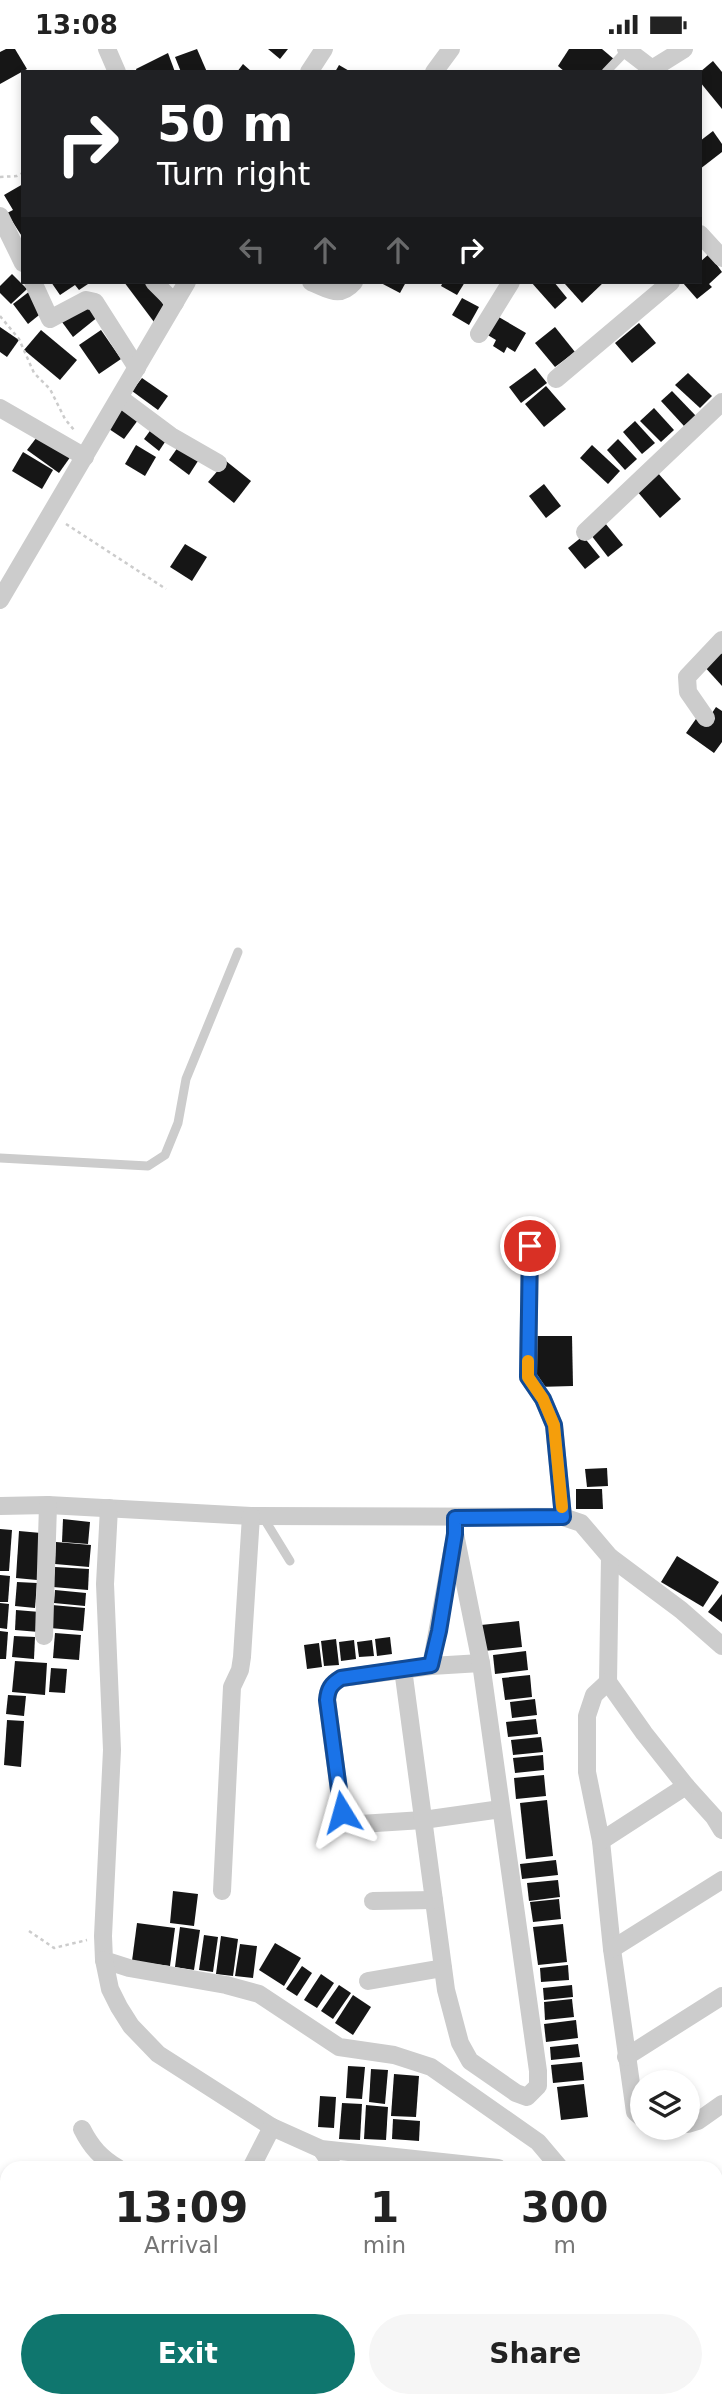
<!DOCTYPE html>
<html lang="en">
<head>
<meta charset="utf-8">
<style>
	body { margin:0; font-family:"DejaVu Sans",sans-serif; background:#f6f6f6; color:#222; height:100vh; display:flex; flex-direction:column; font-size:26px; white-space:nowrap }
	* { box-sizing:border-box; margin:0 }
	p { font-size:23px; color:#767676 }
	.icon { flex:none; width:38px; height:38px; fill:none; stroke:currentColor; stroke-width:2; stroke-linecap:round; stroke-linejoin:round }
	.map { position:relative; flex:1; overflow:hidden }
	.drawer { position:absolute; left:0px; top:2112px; width:723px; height:247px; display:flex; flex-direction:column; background:#fff; border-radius:21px 21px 0 0; box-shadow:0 4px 10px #0003 }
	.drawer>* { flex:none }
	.top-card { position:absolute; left:21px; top:21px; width:681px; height:214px; border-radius:0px; box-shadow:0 4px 10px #0003; background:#202124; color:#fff; overflow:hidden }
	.buttons { position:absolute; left:630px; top:2021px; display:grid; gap:14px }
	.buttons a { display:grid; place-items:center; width:70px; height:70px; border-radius:50%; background:#fff; box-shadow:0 4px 10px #0003; font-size:35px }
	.pin { position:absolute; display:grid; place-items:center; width:60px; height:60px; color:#fff; margin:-30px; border:4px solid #fff; border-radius:50%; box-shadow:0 2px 7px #0007 }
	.me { position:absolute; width:77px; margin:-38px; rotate:352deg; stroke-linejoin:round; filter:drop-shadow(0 0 5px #0008) }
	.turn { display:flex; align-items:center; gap:24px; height:147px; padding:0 21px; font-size:32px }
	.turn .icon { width:91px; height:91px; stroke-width:2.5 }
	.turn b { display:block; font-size:49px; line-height:60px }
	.lanes { display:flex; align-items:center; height:66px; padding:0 21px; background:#0003; justify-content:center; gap:35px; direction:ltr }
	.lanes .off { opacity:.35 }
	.eta { display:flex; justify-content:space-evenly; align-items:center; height:119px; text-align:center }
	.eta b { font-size:42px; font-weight:700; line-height:49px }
	.primary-button { display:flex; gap:14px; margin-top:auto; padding:14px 21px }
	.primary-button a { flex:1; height:80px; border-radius:42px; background:#0f766e; color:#fff; font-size:28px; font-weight:700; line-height:80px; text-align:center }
	.primary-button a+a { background:#f6f6f6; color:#222 }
	.status { display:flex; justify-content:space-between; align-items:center; height:49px; padding:0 35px; background:#fff; direction:ltr }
	.status svg { height:19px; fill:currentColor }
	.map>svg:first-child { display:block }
</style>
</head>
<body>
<div class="status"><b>13:08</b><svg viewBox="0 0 49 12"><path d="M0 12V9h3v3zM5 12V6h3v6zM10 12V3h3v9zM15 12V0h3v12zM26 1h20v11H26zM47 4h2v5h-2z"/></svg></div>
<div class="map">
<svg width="722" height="2358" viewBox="0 0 722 2358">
	<rect width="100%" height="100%" fill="#fff"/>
	<g fill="#161616">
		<polygon points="6,0 15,0 27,20 0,35 0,3"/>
		<polygon points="197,0 207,23 181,23 175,8"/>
		<polygon points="268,0 288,0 280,10"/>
		<polygon points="569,0 602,0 615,11 605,23 565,23 558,17"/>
		<polygon points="168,4 175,23 137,23 136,20"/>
		<polygon points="713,12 722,23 722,60 700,33 700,23"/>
		<polygon points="243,15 252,23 237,23"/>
		<polygon points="339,16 351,23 335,23"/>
		<polygon points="713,82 722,95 722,103 700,120 700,92"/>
		<polygon points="23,135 23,189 7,164 13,161 4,146"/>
		<polygon points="709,205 722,223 709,235 712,238 697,250 683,234 700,233 700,213"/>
		<polygon points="12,225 27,240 11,255 0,244 0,237"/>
		<polygon points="51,233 91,233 79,241 75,236 60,246"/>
		<polygon points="124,233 147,233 168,262 154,273"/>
		<polygon points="379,233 406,233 400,244"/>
		<polygon points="443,233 465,233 457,246 441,237"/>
		<polygon points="531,233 554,233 567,249 555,260"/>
		<polygon points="568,233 604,233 582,254 565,235"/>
		<polygon points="30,242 44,262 28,275 13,255"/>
		<polygon points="462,249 479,258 469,276 452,266"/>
		<polygon points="87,253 99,267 73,288 62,273"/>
		<polygon points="497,267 526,284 515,303 507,298 504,304 493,297 496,291 486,285"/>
		<polygon points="639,274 656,294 632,314 615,294"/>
		<polygon points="0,278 19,291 7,308 0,303"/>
		<polygon points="555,278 575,303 555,318 535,294"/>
		<polygon points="41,281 77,311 60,331 24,301"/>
		<polygon points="101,281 121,310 99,325 79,296"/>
		<polygon points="535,319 547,334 521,354 509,338"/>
		<polygon points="688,324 712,347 700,359 675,336"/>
		<polygon points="142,329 168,347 158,361 132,342"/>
		<polygon points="546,337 566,360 544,378 525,355"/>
		<polygon points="672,342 696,367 684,377 661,352"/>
		<polygon points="120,358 138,371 124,390 106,378"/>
		<polygon points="654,359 674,381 661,393 640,372"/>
		<polygon points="635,372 655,394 642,405 623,383"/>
		<polygon points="152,379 167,390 159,402 144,390"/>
		<polygon points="40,384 71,407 59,424 27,401"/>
		<polygon points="618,390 637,410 625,421 607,401"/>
		<polygon points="136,396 156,408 145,427 125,415"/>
		<polygon points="592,396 620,422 608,435 580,409"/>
		<polygon points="178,398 198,412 189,426 169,411"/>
		<polygon points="23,403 53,421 42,440 12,422"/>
		<polygon points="226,412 251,432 234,454 208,433"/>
		<polygon points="657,423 681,450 660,469 636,441"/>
		<polygon points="544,435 561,457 546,469 529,447"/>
		<polygon points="605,474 623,496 608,508 591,486"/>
		<polygon points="583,487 600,508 585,520 568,499"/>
		<polygon points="185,495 207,508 192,532 170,518"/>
		<polygon points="719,602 722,605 722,637 703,616"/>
		<polygon points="716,658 722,662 722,693 714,704 686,684 698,667 706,673"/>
		<polygon points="537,1287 572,1287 573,1337 537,1338"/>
		<polygon points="607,1419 608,1437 587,1438 585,1420"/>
		<polygon points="576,1440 602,1440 603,1460 576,1460"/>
		<polygon points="63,1470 90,1473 88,1495 62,1493"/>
		<polygon points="0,1480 12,1481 9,1522 0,1522"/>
		<polygon points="19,1482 41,1484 37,1531 16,1529"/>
		<polygon points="56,1493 91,1496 89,1518 55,1515"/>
		<polygon points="677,1507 719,1533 703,1558 661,1533"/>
		<polygon points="55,1518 89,1520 88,1541 53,1538"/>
		<polygon points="0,1526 10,1527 8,1553 0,1553"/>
		<polygon points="17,1533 37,1534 35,1559 15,1557"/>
		<polygon points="55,1541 86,1544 85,1557 54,1554"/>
		<polygon points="722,1545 722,1573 708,1563"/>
		<polygon points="0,1554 9,1555 7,1580 0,1579"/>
		<polygon points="52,1556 85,1559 83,1582 50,1579"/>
		<polygon points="16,1561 40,1563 39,1583 15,1581"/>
		<polygon points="519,1572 522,1598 484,1602 481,1576"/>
		<polygon points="0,1582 8,1583 6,1610 0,1610"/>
		<polygon points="55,1584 81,1586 79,1611 53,1609"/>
		<polygon points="14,1587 35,1588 34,1610 12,1608"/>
		<polygon points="390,1588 392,1605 377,1607 375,1590"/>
		<polygon points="336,1590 339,1616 324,1617 321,1592"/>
		<polygon points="354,1591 356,1610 341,1612 339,1593"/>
		<polygon points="372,1591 374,1607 359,1608 357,1593"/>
		<polygon points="319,1594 322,1618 307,1620 304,1596"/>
		<polygon points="526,1602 528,1621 495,1625 493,1606"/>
		<polygon points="15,1612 47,1614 45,1646 12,1643"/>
		<polygon points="51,1619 67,1620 65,1644 49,1643"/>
		<polygon points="530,1626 532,1648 505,1651 502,1629"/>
		<polygon points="8,1646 26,1647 24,1667 6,1665"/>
		<polygon points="535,1650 537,1666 512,1669 510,1653"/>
		<polygon points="536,1670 538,1685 508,1688 506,1673"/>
		<polygon points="7,1671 24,1672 21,1718 4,1716"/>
		<polygon points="541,1688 543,1703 513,1706 511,1691"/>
		<polygon points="543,1706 544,1721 515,1724 513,1709"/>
		<polygon points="544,1726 546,1747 516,1750 514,1729"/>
		<polygon points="547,1751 553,1807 526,1810 520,1754"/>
		<polygon points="556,1811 558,1826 522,1830 520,1815"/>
		<polygon points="558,1831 560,1848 529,1852 527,1834"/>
		<polygon points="173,1842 198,1845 194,1877 170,1874"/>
		<polygon points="559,1850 561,1870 533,1873 530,1853"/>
		<polygon points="137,1874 175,1879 170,1917 132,1912"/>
		<polygon points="563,1875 567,1913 538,1916 533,1878"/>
		<polygon points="180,1878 200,1881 194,1921 175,1918"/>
		<polygon points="204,1886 218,1888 213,1923 199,1921"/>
		<polygon points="221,1887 238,1890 233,1927 216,1925"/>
		<polygon points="275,1894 301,1909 284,1937 259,1921"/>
		<polygon points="240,1895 257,1897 253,1929 235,1927"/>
		<polygon points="568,1916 569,1931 541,1933 540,1919"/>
		<polygon points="302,1917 312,1924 297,1947 286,1940"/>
		<polygon points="321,1925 334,1934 317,1959 304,1951"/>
		<polygon points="339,1936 351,1944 333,1970 321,1962"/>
		<polygon points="572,1936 573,1948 544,1951 543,1939"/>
		<polygon points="353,1946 371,1958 353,1986 335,1974"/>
		<polygon points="572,1950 574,1968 545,1971 544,1953"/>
		<polygon points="576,1971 578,1989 546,1993 544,1975"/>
		<polygon points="578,1995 580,2008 551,2011 550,1998"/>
		<polygon points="582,2013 584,2031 553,2034 551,2016"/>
		<polygon points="348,2017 365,2018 362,2050 346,2049"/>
		<polygon points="371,2020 388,2021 385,2055 369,2053"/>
		<polygon points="394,2025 419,2027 416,2068 391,2067"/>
		<polygon points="584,2035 588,2068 561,2071 557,2038"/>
		<polygon points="320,2047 336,2048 334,2079 318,2078"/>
		<polygon points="342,2054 362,2055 360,2091 339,2090"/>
		<polygon points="366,2056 388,2058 386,2091 364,2090"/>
		<polygon points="393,2070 420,2072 419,2092 392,2090"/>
		<polygon points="682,2352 708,2352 710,2354 705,2358 686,2358"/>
	</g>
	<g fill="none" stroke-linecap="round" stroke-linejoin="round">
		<g stroke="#ccc" stroke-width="2.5" stroke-dasharray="3.5 3.5" stroke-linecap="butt">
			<polyline points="0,128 17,127 23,124"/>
			<polyline points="0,267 19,290 34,324 50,340 65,370 74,381"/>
			<polyline points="66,475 166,540"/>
			<polyline points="29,1882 54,1899 87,1891"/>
		</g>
		<g stroke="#ccc" stroke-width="9">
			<polyline points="606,23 627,1"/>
			<polyline points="0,1109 148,1117 165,1106 178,1074 186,1030 238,903"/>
			<polyline points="263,1468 290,1512"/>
		</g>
		<g stroke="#ccc" stroke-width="18">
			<polyline points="107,0 117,23"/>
			<polyline points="626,0 652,20 652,23"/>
			<polyline points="652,20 684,0"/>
			<polyline points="309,23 324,0"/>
			<polyline points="434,23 451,0"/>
			<polyline points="0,167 23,214"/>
			<polyline points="700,185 722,209"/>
			<polyline points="33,233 50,270 86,251 95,253 137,319"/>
			<polyline points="154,233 175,254"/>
			<path d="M311,233C329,240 339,250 354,233"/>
			<polyline points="479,285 511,233"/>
			<polyline points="556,330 671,233"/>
			<polyline points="120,349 171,387 218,414"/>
			<polyline points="0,359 85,408"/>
			<polyline points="585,483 722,353"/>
			<polyline points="0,551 187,233"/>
			<polyline points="706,669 688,643 687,628 722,591"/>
			<polyline points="530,1197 528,1328 543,1350 554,1376 563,1468"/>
			<polyline points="0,1457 48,1456 251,1467 563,1468 581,1474 610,1508 681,1561 722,1597"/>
			<polyline points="109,1459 105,1535 112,1701 103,1887 104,1911 129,1919 226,1936 259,1945 339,1998 394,2006 431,2018 538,2093 560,2119"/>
			<polyline points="610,1508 608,1633 644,1684 686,1737 714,1768 722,1781"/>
			<polyline points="44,1587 48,1456"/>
			<path d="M481,1614L431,1617L341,1629C331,1635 328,1640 327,1651L341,1757L345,1769L350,1773L360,1775L423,1771L501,1760"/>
			<polyline points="431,1617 453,1497"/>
			<polyline points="403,1620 446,1941 460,1994 470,2012 516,2044 527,2048 538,2037 538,2022 481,1614 455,1485"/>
			<polyline points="608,1633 594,1646 587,1667 587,1723 601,1792 612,1900 635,2063 642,2069"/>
			<polyline points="601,1792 686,1737"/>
			<polyline points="222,1842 232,1638 240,1621 242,1608 251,1467"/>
			<polyline points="373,1852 434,1851"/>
			<polyline points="612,1900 722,1831"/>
			<polyline points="104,1911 110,1940 119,1958 131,1977 158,2005 272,2078 321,2100 498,2119"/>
			<polyline points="368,1932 443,1919"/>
			<polyline points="626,2008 722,1947"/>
			<polyline points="688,2075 698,2072 722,2055"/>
			<polyline points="660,2079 674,2079"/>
			<path d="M82,2080C91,2098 101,2109 118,2119"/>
			<polyline points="321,2100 334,2119"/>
			<polyline points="251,2119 272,2078"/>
			<polyline points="716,2146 722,2147"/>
			<polyline points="716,2160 722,2170"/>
			<polyline points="716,2318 722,2314"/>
			<polyline points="716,2331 722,2340"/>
			<polyline points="250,2352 251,2358"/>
			<polyline points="346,2352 347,2358"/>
			<polyline points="445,2352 446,2358"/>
			<polyline points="136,2358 137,2352"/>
		</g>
	</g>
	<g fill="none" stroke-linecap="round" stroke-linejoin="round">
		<g stroke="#114b97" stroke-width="18">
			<path id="route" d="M342,1763L327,1651C328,1640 331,1635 341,1629L431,1616L439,1582L455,1485V1469L563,1468L554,1376L543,1350L528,1328L530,1197"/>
		</g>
		<use href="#route" stroke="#1a73e8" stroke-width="12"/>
		<polyline stroke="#f59e0b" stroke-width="12" points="528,1312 528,1328 543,1350 554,1376 562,1458"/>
	</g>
</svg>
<div class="buttons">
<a><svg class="icon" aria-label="layers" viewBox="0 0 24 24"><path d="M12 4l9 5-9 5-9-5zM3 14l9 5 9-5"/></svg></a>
</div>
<div class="pin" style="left:530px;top:1197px;background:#d93025"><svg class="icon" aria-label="arrive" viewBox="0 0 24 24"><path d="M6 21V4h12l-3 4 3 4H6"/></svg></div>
<svg class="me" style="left:342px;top:1763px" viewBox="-20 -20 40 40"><path d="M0-17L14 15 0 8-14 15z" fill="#1a73e8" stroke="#fff" stroke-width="4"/></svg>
<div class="top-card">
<div class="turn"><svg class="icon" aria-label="right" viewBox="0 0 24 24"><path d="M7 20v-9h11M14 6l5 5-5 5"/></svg><div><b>50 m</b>Turn right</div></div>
<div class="lanes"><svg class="icon off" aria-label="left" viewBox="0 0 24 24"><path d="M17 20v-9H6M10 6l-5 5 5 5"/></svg><svg class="icon off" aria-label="ahead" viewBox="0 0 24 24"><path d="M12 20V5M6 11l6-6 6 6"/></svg><svg class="icon off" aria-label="ahead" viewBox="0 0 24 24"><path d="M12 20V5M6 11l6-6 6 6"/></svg><svg class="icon" aria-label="right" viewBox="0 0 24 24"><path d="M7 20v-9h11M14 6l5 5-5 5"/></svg></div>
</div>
<section class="drawer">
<div class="eta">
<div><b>13:09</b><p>Arrival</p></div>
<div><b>1</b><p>min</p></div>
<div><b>300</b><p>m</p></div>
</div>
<div class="primary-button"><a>Exit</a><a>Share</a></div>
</section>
</div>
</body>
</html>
